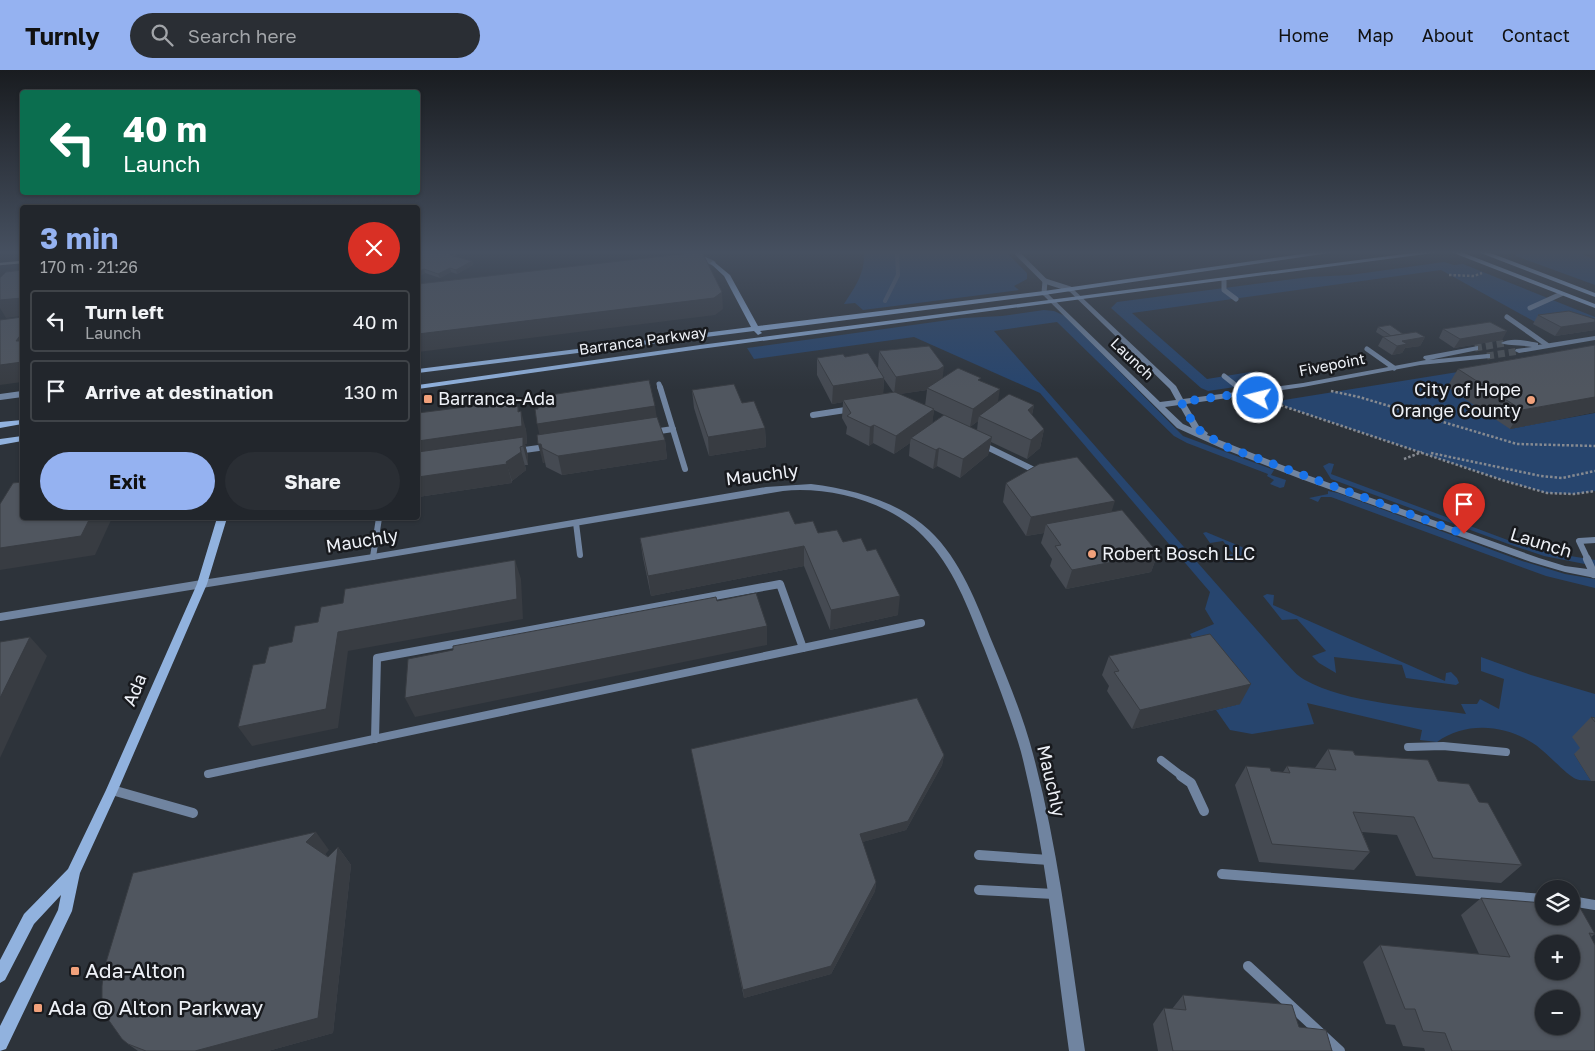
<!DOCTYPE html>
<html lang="en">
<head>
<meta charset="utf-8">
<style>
	body { margin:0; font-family:"Golos Text",sans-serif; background:#2a2e34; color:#f1f3f6; height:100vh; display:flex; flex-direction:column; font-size:19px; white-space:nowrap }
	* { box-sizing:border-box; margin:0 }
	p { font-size:16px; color:#a2a5a9 }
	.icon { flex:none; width:28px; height:28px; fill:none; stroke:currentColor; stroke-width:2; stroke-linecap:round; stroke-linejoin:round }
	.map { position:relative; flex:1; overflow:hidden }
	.panel { position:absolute; left:20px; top:135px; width:400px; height:315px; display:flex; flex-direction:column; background:#22262c; border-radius:5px; box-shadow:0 1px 4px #0004,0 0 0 1px #3f4348 }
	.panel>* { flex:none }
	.guide { position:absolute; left:20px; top:20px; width:400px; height:105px; border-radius:5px; box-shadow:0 1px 4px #0004,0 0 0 1px #3f4348; background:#0b6e4f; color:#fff; overflow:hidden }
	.fabs { position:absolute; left:1535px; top:810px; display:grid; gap:10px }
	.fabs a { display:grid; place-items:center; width:45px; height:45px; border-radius:50%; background:#22262c; box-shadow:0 1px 4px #0004,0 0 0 1px #3f4348; font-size:25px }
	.pin { position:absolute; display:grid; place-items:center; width:42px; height:42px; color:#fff; margin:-51px -21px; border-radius:50% 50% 50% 0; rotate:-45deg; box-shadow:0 0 5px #0007 }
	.pin .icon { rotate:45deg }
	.me { position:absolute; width:55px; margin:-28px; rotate:278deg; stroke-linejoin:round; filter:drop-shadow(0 0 4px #0008) }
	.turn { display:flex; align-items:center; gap:18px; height:105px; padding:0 20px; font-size:22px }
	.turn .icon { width:65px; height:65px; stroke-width:2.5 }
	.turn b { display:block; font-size:35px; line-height:42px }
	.round { display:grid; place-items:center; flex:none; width:52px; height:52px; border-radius:26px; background:#2a2e34 }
	.head { display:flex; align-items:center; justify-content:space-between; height:85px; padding:0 20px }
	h1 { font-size:30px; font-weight:700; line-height:38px; color:#95b2f1 }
	.action { display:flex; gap:10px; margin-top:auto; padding:10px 20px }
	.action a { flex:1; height:58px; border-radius:30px; background:#95b2f1; color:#111; font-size:20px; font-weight:700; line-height:58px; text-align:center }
	.action a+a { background:#2a2e34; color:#f1f3f6 }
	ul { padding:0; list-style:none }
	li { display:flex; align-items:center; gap:15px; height:62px; margin:0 10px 8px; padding:0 10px; border:2px solid #3f4348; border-radius:5px }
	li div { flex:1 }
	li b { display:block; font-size:19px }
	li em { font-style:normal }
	header { display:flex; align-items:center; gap:30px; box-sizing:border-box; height:70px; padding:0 25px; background:#95b2f1; color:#111 }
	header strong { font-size:24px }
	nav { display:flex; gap:28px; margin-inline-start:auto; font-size:18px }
	.search { width:350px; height:45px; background:#2a2e34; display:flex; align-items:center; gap:12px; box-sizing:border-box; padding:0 18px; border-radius:28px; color:#a2a5a9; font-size:19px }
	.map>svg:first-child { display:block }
</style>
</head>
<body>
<header>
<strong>Turnly</strong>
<div class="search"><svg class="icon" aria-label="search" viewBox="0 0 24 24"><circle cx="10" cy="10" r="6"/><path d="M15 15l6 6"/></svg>Search here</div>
<nav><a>Home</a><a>Map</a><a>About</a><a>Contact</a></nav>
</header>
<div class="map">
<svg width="1595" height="981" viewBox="0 0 1595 981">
	<rect width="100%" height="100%" fill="#2d333a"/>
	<g fill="#27456e">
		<path d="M864,182H1006L1027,203V209L1014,216L1019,220L863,240L855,233L844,234C855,217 865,204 864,182Z"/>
		<polygon points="1516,182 1578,182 1595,190 1595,215 1516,186"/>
		<polygon points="1444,192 1454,195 1463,194 1595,247 1595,260 1537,253 1441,200 1132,243 1207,309 1250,302 1256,307 1275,309 1275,311 1208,321 1201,318 1111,238 1117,232 1309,207 1350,205"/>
		<path d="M1044,240L1054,241L1065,246L1183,366L1274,400L1271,405L1286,410L1284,417L1280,418L1270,414L1274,410L1267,406L1268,404L1187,373L1174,366L1057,252L994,261L1285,592C1291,598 1297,606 1305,610C1345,633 1419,637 1466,644L1461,634H1477L1480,629L1499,639L1504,609L1481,601V587L1531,605L1595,624V668L1584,684H1574L1591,711C1587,710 1580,711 1576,709C1566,705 1544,679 1531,672C1503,654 1464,652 1437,672L1420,670L1422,660L1307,633L1314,654L1252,664L1230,660L1216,640L1240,634L1201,583L1190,564L1214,554L1205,539L1210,522L1040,323L914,267L754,289L747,278L963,248L1002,246Z"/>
		<polygon points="1595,280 1510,359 1595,343 1595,421 1574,424 1547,423 1505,411 1286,337 1282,333 1284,330"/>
		<polygon points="1329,393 1334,394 1331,404 1521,475 1546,482 1595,490 1595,496 1544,486 1514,476 1331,409 1323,396"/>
		<polygon points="1328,421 1338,423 1522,491 1565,504 1595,509 1595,518 1546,506 1331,427 1321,427 1318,432 1309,428 1328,424"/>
		<polygon points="1206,462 1242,477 1245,480 1236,492 1228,493 1223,486 1233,484 1223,471 1210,473 1203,463"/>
		<polygon points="1267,524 1274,525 1273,535 1445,611 1446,603 1451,602 1457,608 1459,613 1456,615 1406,608 1402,595 1334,587 1336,603 1319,593 1312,586 1326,581 1297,549 1282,550 1263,526"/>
	</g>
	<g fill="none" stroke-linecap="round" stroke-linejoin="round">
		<polyline stroke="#475a78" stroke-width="4" points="885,231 898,205 897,182"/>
		<g stroke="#4a5056" stroke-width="7" stroke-dasharray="7 4" stroke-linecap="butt">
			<polyline points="1475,278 1505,273"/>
			<polyline points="1487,286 1519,281"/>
		</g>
		<g stroke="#868a91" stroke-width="2.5" stroke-dasharray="2.5 2" stroke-linecap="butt">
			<polyline points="1449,205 1474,206 1482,203"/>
			<polyline points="1331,321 1359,327 1517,374 1595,376"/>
			<polyline points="1268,331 1505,411 1547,423 1574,424 1595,421"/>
			<polyline points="1431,383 1541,406 1562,408 1595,401"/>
			<polyline points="1404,389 1422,382"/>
		</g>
		<g stroke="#7084a0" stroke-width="5">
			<polyline points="688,182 713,193"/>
			<polyline points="1016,182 1045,211 1070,219"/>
			<polyline points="1224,210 1224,220 1236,229"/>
			<polyline points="1044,223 1045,211"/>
			<polyline points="1530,238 1561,224"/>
			<polyline points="1507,247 1547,275"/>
			<polyline points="1367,279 1394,298"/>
			<polyline points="1224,306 1239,318"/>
			<polyline points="659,314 660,318"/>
		</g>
		<g stroke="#7084a0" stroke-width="6">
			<polyline points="660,317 685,399"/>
			<polyline points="1238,317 1245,323"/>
			<polyline points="0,327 22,324"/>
			<polyline points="813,345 852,339"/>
			<polyline points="653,362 673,359"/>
			<polyline points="983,375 1032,399"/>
			<polyline points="517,381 546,377"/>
			<polyline points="576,453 580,485"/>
			<polyline points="373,487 379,448"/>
			<polyline points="1588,490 1579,471 1595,470"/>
		</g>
		<g stroke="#7084a0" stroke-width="8">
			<polyline points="1587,489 1594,504"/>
			<polyline points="0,547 202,514"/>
			<polyline points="375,669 377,588 780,514 803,578"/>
			<polyline points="1408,677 1443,676 1506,682"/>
			<polyline points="1161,690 1183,707"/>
			<polyline points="208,704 921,553"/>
		</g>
		<g stroke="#7084a0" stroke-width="10">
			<polyline points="1181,706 1191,713 1204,741"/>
			<polyline points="112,720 193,743"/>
			<polyline points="979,785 1049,790"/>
			<polyline points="1222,804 1544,829"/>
			<polyline points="979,820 1054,824"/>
			<polyline points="1571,831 1595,835"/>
			<polyline points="1248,896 1340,981"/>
		</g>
		<g fill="#7084a0" fill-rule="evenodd">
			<path d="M1068,218H1072L1176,316L1183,329L1303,313L1426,290L1423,288L1424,286L1478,276V280L1429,290L1487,284H1490V288L1420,295L1303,317L1186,334L1199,356L1208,363L1207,365L1307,405L1539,488L1565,496L1595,500V508L1565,502L1531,492L1301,409L1221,378L1177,358L1041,223L1046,222L1160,332L1176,330L1170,319L1068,220ZM1179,335L1192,358L1183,354L1165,337Z"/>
			<path d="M1595,266V270L1519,283L1515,281L1516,279L1532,277C1524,275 1506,276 1501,273C1511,267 1527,271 1538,273V275Z"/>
			<path d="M811,414C852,419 898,431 929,460C961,490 977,534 993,574C1008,610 1023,646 1033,684C1059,781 1070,882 1085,981H1069C1055,881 1046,779 1021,682C1011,647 997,612 984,578C968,538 954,497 923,466C890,432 829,416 783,421L373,490L202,518L197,514L202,510L373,484L766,417Z"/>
		</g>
		<g fill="#91b2de" fill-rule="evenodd">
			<polygon points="1316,182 1336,182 1044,225 760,261 762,263 758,265 754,261 418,303 418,299 751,257 724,206 710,193 713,191 730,205 758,256 1044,221"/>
			<polygon points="1420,182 1441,182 700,279 418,319 418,315 700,275"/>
			<polygon points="1451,182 1461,182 1595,234 1595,238"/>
			<polygon points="1478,182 1488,182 1595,223 1595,227"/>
			<polygon points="22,350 22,354 0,358 0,352"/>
			<polygon points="22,366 22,371 0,375 0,369"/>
			<polygon points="217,448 227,448 207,514 118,720 80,803 72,841 6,979 0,981 0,956 58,840 61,825 34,854 5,910 0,913 0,890 24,844 68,799 106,720 197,514"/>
		</g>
		<polyline stroke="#93989e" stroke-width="2.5" points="0,194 22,192"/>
	</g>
	<g fill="#454a52" fill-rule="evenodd">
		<polygon points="418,182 455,183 456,187 472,191 473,195 457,204 451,202 440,208 425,203 418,207"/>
		<polygon points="1538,245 1595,249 1595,260 1555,266 1533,254"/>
		<polygon points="1378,257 1403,264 1425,267 1420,276 1405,278 1402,283 1392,285 1378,276 1383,267 1384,267 1376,262"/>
		<polygon points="1443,259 1502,270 1454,278 1439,268"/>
		<polygon points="1595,275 1595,342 1510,359 1447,317 1458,299"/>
		<path d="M879,281L942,308L980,311L998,333L1034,335L1032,345L1044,359L1040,378L1027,389L991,372L988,385L960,408L937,396L933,399L909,386L910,373L894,384L873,373L869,376L846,364L847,357L842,348L843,332L832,334L817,305V288L845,287L878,298ZM884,309L893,322L883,324ZM927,320L925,336L899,324ZM934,340L944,345L932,353ZM978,351L977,360L970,357Z"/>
		<polygon points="692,320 742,333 765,358 766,377 709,386 694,338"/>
		<polygon points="519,341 526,360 527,374 525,374 528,386 528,395 525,395 526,400 512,411 512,413 418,427 418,343"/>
		<polygon points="656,347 665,370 667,389 562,405 546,397 545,392 543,393 539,364"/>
		<polygon points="1006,413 1111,442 1158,483 1151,502 1066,519 1050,496 1052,489 1041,473 1044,463 1026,466 1003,432"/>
		<polygon points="795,454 843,472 898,545 830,560 804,496 651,526 643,488 640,468"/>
		<polygon points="1109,586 1240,634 1132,659 1107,621 1109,616 1102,605"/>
		<polygon points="1591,647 1595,648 1595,711 1591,711 1574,684 1580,678 1572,667"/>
		<polygon points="691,679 944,685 942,695 906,760 862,772 876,812 875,821 831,904 744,928 693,688"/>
		<polygon points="1328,679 1355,685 1438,711 1479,732 1522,795 1501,813 1416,806 1397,765 1362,762 1370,782 1354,800 1259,792 1235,715 1246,696 1271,701 1283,702 1287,696 1315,698"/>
		<polygon points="338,777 351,795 333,963 268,981 138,981 128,974 329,780 325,784 328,787"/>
		<polygon points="1481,828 1595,864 1591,867 1595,981 1425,981 1424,978 1403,976 1395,955 1386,954 1363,892 1380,875 1479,884 1461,845"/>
		<polygon points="1183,925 1299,957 1332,981 1158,981 1153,954 1164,938 1172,939"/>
	</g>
	<g fill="#383c42">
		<polygon points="472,191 473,195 457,204 456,200"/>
		<polygon points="450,198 451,202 440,208 438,204"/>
		<polygon points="424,199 425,203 418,207 418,202"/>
		<polygon points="722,222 723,239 715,245 418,282 418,264"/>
		<polygon points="22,228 22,246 6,248 0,238 0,230"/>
		<polygon points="1595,252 1595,260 1555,266 1561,257"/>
		<polygon points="1507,261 1502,270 1454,278 1460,269"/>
		<polygon points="22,263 22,280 16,271"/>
		<polygon points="1425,267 1420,276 1405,278 1402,283 1392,285 1397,276 1396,268"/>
		<polygon points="22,292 22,312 0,315 0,295"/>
		<polygon points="944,296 942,314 927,318 927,320 894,325 896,307"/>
		<polygon points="884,308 883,326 843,330 843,332 832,334 833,316"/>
		<polygon points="1000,319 997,338 979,346 978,351 970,357 973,339"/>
		<polygon points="1595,327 1595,342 1510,359 1522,340"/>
		<polygon points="1034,335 1030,353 1028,340"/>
		<polygon points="655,336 658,355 541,372 537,354"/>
		<polygon points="518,337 522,351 521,341 526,360 527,374 525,374 528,386 528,395 523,376 418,391 418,371 518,342"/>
		<polygon points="934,339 932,358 911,368 910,373 894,384 896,366"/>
		<polygon points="874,355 873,373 869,376 870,357"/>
		<polygon points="765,358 766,377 709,386 708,367"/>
		<polygon points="1044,359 1040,378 1027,389 1031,370"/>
		<polygon points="992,367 988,385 960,408 963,389"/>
		<polygon points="665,370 667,389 562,405 558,386"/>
		<polygon points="538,374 541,374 542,378 545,392 543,393"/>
		<polygon points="520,377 526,400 512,411 506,392"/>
		<polygon points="939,378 937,396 933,399 936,380"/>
		<polygon points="507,394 512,413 418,427 418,407"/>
		<polygon points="1115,431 1109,450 1046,454 1044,463 1026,466 1031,447"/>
		<polygon points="90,448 112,448 95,485 0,500 0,478"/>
		<polygon points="804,476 804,496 651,526 648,506"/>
		<polygon points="1158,483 1151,502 1066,519 1072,500"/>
		<polygon points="515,490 521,509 523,549 348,581 338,658 252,676 238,657 338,562"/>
		<polygon points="900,526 898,545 830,560 831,540"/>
		<polygon points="767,556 767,575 415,647 405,628"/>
		<polygon points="30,567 47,586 0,688 0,628"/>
		<polygon points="1251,614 1240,634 1132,659 1140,640"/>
		<polygon points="944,685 942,695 906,760 859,773 860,764"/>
		<polygon points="316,762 329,780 320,790 306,772"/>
		<polygon points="338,777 351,795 333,963 268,981 195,981"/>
		<polygon points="876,812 875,821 831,904 744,928 743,920"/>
	</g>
	<g fill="#50565f" stroke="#383c42" fill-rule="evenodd">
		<polygon points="418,182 452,182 455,183 450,185 472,191 456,200 450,198 438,204 424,199 418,202"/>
		<polygon points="699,182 702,182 722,222 714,228 418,264 418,214"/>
		<polygon points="22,200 22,228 0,230 0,208 6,202"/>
		<polygon points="1569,241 1595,249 1595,252 1561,257 1538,245"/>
		<polygon points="22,247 22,263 16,271 22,271 22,292 0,295 0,250"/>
		<polygon points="1490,252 1507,261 1460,269 1443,259"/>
		<polygon points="1390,255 1403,264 1391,266 1378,257"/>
		<polygon points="1416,262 1425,267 1402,271 1407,274 1397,276 1383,267"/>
		<polygon points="1595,275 1595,327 1522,340 1458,299"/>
		<polygon points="929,276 944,296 938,300 896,307 879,281"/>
		<polygon points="868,283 884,308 833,316 817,288 843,284 845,287"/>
		<polygon points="958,298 981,308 978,310 1000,319 973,339 927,318"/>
		<polygon points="649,310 655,336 537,354 535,339 538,339 537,334 550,325"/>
		<polygon points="734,314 742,333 754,331 765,358 708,367 692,320"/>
		<polygon points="895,322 934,339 896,366 874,355 870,357 847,346 851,343 843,330"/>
		<polygon points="1009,324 1034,335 1028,340 1044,359 1031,370 979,346"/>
		<polygon points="504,332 518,337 518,342 521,341 522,356 418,371 418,343"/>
		<polygon points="944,345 992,367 963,389 939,378 936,380 911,368"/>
		<polygon points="657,347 665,370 558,386 542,378 541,374 538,374 537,365"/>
		<polygon points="523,367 523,376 520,377 521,382 506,392 507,394 418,407 418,382"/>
		<polygon points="1077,387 1115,431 1031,447 1006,413 1039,394"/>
		<polygon points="22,412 22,448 90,448 81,466 0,478 0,434 13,413"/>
		<polygon points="1122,440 1158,483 1072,500 1055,476 1061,475 1046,454"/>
		<polygon points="789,441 795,454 813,451 818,463 837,460 843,472 861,468 867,481 876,479 900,526 831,540 804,476 648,506 640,468"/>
		<polygon points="515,490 517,529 338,562 326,639 238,657 253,595 265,593 269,577 292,572 295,556 318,552 321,537 343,533 345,519"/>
		<polygon points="756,523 767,556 405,628 408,589 453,580 453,576 716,527 717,531"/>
		<polygon points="1210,564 1251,614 1140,640 1114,602 1119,601 1109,586"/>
		<polygon points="30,567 0,628 0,572"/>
		<polygon points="917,628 944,685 908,751 860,764 876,812 831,896 743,920 691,679"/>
		<polygon points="1591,647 1595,648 1595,652"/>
		<polygon points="1328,679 1353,681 1355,685 1428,690 1438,711 1469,714 1479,732 1488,733 1522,795 1433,788 1414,747 1353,742 1370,782 1272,774 1246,696 1270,698 1271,701 1290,703 1287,696 1336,700"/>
		<polygon points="316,762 306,772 328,787 338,777 318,948 195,981 146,981 128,974 122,969 105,945 102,930 102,916 104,899 133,803"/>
		<path d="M1481,828L1544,833V846H1571V835L1579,836L1595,864L1589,863L1595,875V981H1452L1445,963L1423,961L1415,939H1405L1380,875L1510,887ZM1544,874H1571V901H1544ZM1544,929H1571V956H1544Z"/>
		<polygon points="1183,925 1292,935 1299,957 1326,960 1332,981 1173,981 1164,938 1186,940"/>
	</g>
	<linearGradient id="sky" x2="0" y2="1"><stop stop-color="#191c20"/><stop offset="0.57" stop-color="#465060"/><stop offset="1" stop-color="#465060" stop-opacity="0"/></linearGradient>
	<rect width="1595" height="320" fill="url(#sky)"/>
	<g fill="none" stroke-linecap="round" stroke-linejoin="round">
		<polyline stroke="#1a73e8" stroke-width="9" stroke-dasharray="0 16.2" points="1258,328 1245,323 1181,332 1196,358 1224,376 1464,464"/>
	</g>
	<g fill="#f1a17b" stroke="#181a1e" stroke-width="2">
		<rect x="423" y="324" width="10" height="10" rx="2.5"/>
		<circle cx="1531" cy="330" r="5"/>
		<circle cx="1092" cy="484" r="5"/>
		<rect x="70" y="896" width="10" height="10" rx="2.5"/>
		<rect x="33" y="933" width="10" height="10" rx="2.5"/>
	</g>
	<g text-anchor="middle" stroke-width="5" stroke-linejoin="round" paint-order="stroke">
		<g font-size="15" fill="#eef1f7" stroke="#181a1e">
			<text transform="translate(643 271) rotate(-8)" y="5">Barranca Parkway</text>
			<text transform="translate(1132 289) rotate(44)" y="5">Launch</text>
			<text transform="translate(1332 295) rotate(-11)" y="5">Fivepoint</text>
		</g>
		<g font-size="18" fill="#eef1f7" stroke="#181a1e" text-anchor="start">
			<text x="1521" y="326" text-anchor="end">City of Hope<tspan x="1521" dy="21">Orange County</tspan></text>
			<text x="438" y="335">Barranca-Ada</text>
			<text x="1102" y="490">Robert Bosch LLC</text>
		</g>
		<g font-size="18" fill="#eef1f7" stroke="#181a1e">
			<text transform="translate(762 405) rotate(-7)" y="6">Mauchly</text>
			<text transform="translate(362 471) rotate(-9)" y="6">Mauchly</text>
			<text transform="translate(1541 473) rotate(17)" y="6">Launch</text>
			<text transform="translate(135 620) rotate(-67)" y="6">Ada</text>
			<text transform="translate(1051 711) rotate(77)" y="6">Mauchly</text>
		</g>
		<g font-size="21" fill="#eef1f7" stroke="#181a1e" text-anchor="start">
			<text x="85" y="908">Ada-Alton</text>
			<text x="48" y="945">Ada @ Alton Parkway</text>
		</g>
	</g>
</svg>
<div class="fabs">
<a><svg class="icon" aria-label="layers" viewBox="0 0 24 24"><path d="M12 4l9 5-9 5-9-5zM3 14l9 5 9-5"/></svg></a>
<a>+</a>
<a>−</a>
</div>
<div class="pin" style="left:1464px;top:464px;background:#d93025"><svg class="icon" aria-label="arrive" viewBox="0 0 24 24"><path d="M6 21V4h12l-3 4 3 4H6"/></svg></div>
<svg class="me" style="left:1258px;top:328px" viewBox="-20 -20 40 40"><circle r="17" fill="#1a73e8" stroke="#fff" stroke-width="3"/><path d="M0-11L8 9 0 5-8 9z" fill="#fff"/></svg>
<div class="guide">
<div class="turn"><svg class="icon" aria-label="left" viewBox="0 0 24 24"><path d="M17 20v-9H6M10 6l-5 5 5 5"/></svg><div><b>40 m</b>Launch</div></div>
</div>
<section class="panel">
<div class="head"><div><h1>3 min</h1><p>170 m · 21:26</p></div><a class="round" style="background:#d93025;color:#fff"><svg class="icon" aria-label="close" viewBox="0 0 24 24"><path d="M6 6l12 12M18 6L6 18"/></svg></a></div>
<ul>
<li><svg class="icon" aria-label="left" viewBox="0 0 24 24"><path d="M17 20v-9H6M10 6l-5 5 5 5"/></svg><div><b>Turn left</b><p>Launch</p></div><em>40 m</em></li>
<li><svg class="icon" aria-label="arrive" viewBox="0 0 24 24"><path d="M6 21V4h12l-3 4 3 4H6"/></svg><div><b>Arrive at destination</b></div><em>130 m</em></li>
</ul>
<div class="action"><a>Exit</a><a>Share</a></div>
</section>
</div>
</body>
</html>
